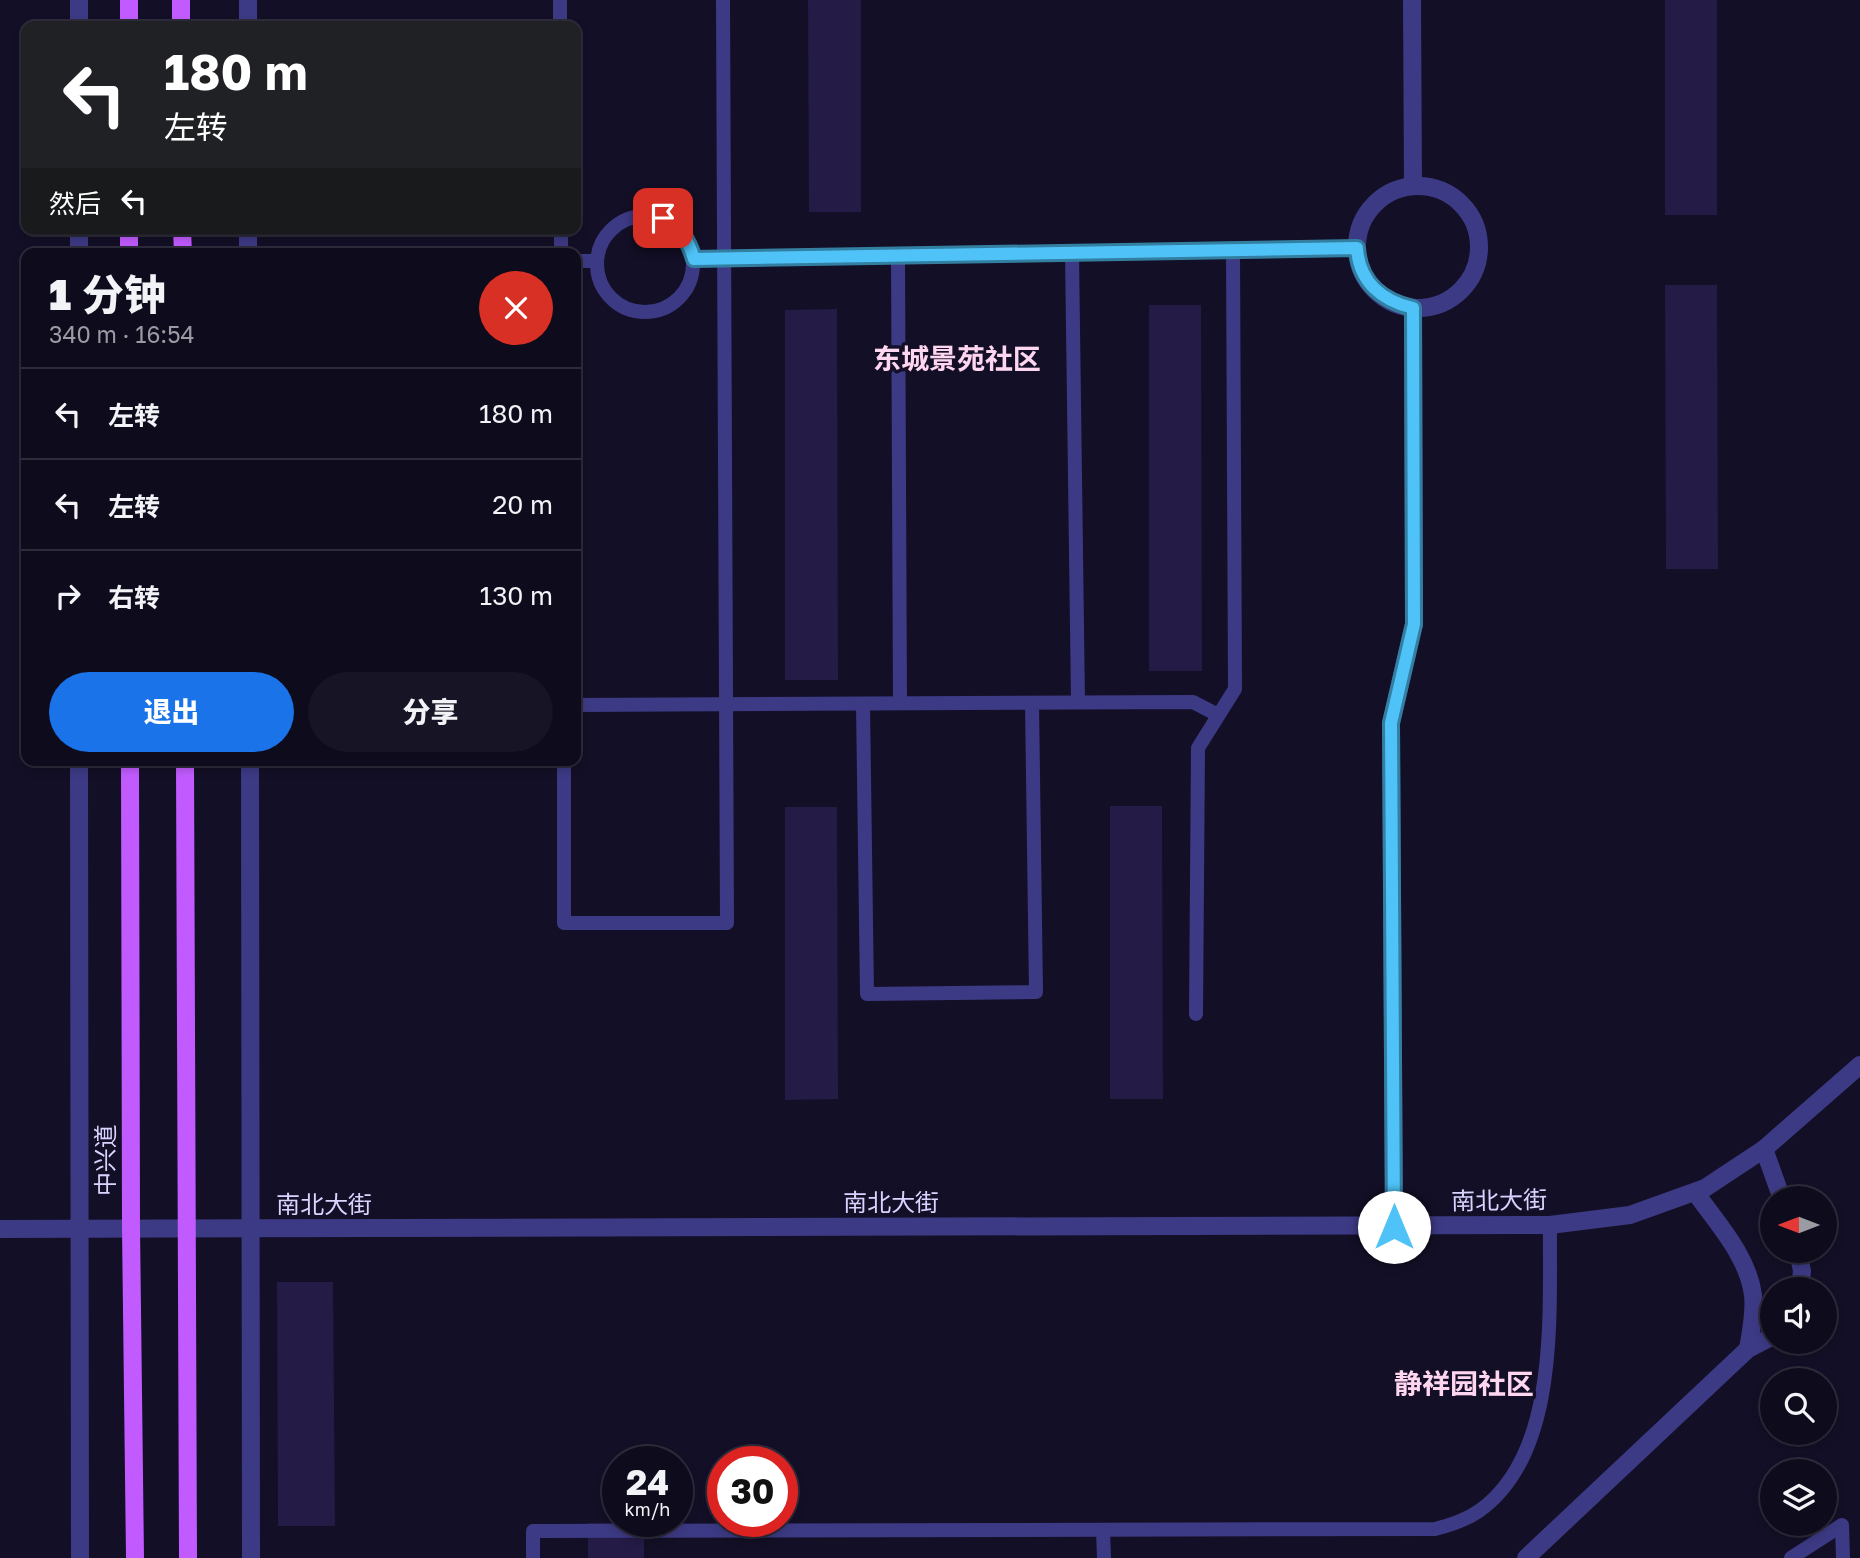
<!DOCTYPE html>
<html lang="zh">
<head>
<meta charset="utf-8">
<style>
	body { margin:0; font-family:"Golos Text","Noto Sans SC",sans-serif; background:#171425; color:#f1f3f6; height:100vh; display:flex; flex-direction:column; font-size:26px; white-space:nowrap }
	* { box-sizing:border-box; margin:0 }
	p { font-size:23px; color:#9b9ba3 }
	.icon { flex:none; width:38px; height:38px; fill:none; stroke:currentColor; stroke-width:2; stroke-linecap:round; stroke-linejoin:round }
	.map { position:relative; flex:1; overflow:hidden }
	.details { position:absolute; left:21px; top:248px; width:560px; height:518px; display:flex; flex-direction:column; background:#0e0b1c; border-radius:14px; box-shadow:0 4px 10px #0003,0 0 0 2px #2e2b3b }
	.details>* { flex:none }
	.hud { position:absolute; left:21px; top:21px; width:560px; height:214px; border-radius:14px; box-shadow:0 4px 10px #0003,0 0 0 2px #2e2b3b; background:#202124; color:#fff; overflow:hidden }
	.needle { width:46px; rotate:270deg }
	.controls { position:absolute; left:1760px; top:1186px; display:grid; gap:14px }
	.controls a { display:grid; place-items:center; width:77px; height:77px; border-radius:50%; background:#0e0b1c; box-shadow:0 4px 10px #0003,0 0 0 2px #2e2b3b; font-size:35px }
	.speed { position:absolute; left:602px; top:1446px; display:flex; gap:14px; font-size:35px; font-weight:700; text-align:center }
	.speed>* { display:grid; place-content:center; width:91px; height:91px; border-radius:50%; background:#0e0b1c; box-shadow:0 4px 10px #0003,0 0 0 2px #2e2b3b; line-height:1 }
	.speed small { font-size:18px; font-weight:400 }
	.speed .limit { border:10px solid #d22; background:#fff; color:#111 }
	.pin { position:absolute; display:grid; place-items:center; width:60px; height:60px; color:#fff; margin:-30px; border-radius:14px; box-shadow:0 4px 10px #0006 }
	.me { position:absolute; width:77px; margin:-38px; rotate:0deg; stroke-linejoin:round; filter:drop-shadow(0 0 5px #0008) }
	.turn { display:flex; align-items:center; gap:24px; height:147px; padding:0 28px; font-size:32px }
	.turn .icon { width:91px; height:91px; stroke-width:2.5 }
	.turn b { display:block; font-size:49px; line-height:60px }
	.then { display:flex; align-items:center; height:66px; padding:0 28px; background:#0003; gap:14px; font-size:26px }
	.round { display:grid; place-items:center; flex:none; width:74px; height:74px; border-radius:37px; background:#171425 }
	.overview { display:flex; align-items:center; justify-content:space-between; height:119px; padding:0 28px }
	h1 { font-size:42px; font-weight:800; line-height:52px }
	.primary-button { display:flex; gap:14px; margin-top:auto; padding:14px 28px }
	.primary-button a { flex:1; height:80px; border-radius:42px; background:#1a73e8; color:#fff; font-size:28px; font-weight:800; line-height:80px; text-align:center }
	.primary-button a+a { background:#171425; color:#f1f3f6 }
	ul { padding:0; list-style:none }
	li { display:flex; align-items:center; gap:21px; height:91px; padding:0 28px; border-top:2px solid #2e2b3b }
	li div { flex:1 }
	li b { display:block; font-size:26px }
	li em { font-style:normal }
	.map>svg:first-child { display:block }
</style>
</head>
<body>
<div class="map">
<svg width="1860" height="1558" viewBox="0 0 1860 1558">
	<rect width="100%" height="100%" fill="#130f26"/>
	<g fill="#241b47">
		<polygon points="808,0 861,0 861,212 809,212"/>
		<rect x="1665" y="0" width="52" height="215"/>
		<polygon points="1665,285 1717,285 1718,569 1666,569"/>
		<polygon points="1149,305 1201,305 1202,671 1149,671"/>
		<polygon points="837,309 838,680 785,680 785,310"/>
		<polygon points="1110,806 1162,806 1163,1099 1110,1099"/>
		<polygon points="785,807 837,807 838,1099 785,1100"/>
		<polygon points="277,1282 333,1282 335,1526 278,1526"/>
		<rect x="588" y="1523" width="56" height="35"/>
	</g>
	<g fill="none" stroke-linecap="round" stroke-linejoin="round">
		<g stroke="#3d3a85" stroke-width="14">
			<polyline points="560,0 560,26"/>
			<circle cx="645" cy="264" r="48"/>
			<polyline points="561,229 561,254"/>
			<polyline points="1072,253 1078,702"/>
			<polyline points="898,256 900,703"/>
			<polyline points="694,259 1357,248"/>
			<polyline points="576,261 597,261"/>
			<polyline points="863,704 867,994 1036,992 1032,703"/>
			<polyline points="576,705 1193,702 1218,715"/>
			<polyline points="564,761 564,923 727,923 723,0"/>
			<polyline points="1196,1014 1198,748 1235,689 1233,250"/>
			<polyline points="1103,1530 1104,1558"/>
			<path d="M533,1558V1531L1435,1529C1451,1525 1466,1520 1479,1511C1560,1454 1549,1312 1550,1225"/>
			<polyline points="1791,1558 1842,1525 1843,1558"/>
		</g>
		<g stroke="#3d3a85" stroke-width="18">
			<polyline points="248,0 248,26"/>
			<polyline points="1412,0 1413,186"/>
			<polyline points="79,26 79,0"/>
			<circle cx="1418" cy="247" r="61"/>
			<polyline points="248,229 248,254"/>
			<polyline points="79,254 79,229"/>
			<polyline points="79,761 80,1558"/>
			<polyline points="250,761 251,1558"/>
			<polyline points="1394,1227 1391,723 1414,624 1413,308"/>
		</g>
		<g stroke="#3d3a85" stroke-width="18">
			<polyline points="1764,1149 1782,1199"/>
			<path d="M1695,1192C1717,1223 1748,1256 1753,1295C1755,1313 1751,1332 1748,1349"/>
			<polyline points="0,1229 1550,1225 1630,1215 1705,1188 1764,1149 1860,1065"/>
			<polyline points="1798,1251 1802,1271 1800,1290"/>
			<polyline points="1526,1558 1748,1349 1773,1336"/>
		</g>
		<g stroke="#c25bff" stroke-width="18">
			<polyline points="129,0 129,26"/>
			<polyline points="181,0 181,26"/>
			<polyline points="129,229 129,254"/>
			<polyline points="182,229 183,254"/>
			<polyline points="130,761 131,1228 135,1558"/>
			<polyline points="185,761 188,1558"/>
		</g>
	</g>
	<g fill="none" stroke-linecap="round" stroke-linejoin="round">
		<g stroke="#337fa1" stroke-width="18">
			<path id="route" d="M663,218C681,229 688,239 694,259L1357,248C1359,282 1382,301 1413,308L1414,624L1391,723L1394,1227"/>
		</g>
		<use href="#route" stroke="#4fc3f7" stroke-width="12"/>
	</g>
	<g text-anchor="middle" stroke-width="7" stroke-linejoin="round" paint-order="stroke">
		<g font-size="24" fill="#d9d4ff" stroke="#130f26">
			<text transform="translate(106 1160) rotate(-90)" y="8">中兴道</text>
			<text transform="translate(1499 1201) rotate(-1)" y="8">南北大街</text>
			<text x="891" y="1211">南北大街</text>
			<text x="324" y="1213">南北大街</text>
		</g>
		<g font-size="28" font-weight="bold" fill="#ffd6f0" stroke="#130f26">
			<text x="957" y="369">东城景苑社区</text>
			<text x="1464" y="1394">静祥园社区</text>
		</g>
	</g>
</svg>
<div class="controls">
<a><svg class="needle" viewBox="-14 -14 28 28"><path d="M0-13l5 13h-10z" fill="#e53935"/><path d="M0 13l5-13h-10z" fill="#9b9ba3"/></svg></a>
<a><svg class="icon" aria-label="sound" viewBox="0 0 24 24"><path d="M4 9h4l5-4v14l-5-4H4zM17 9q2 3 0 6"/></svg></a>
<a><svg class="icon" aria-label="search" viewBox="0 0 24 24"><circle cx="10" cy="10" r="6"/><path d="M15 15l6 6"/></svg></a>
<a><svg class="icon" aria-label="layers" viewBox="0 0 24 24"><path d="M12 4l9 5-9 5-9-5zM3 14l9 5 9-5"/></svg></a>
</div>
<div class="speed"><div>24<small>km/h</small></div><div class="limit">30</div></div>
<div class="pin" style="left:663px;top:218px;background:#d93025"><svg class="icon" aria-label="arrive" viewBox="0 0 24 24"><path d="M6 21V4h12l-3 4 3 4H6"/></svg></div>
<svg class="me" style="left:1394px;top:1227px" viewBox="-20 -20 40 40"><circle r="19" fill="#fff"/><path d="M0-13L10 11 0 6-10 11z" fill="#4fc3f7"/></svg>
<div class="hud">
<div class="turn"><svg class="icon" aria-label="left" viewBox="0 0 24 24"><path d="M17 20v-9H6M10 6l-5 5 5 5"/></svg><div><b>180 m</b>左转</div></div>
<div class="then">然后<svg class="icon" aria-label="left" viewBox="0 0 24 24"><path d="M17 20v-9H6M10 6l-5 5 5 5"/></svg></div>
</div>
<section class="details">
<div class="overview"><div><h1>1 分钟</h1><p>340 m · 16:54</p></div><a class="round" style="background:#d93025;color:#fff"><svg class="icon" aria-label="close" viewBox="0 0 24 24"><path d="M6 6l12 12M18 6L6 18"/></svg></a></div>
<ul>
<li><svg class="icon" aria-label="left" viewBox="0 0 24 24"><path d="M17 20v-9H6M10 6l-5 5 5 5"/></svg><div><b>左转</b></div><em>180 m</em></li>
<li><svg class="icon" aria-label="left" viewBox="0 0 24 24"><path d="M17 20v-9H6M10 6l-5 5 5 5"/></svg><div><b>左转</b></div><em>20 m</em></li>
<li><svg class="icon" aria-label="right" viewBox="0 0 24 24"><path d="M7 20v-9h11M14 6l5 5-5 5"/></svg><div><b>右转</b></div><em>130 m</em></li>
</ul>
<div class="primary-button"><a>退出</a><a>分享</a></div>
</section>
</div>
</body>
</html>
